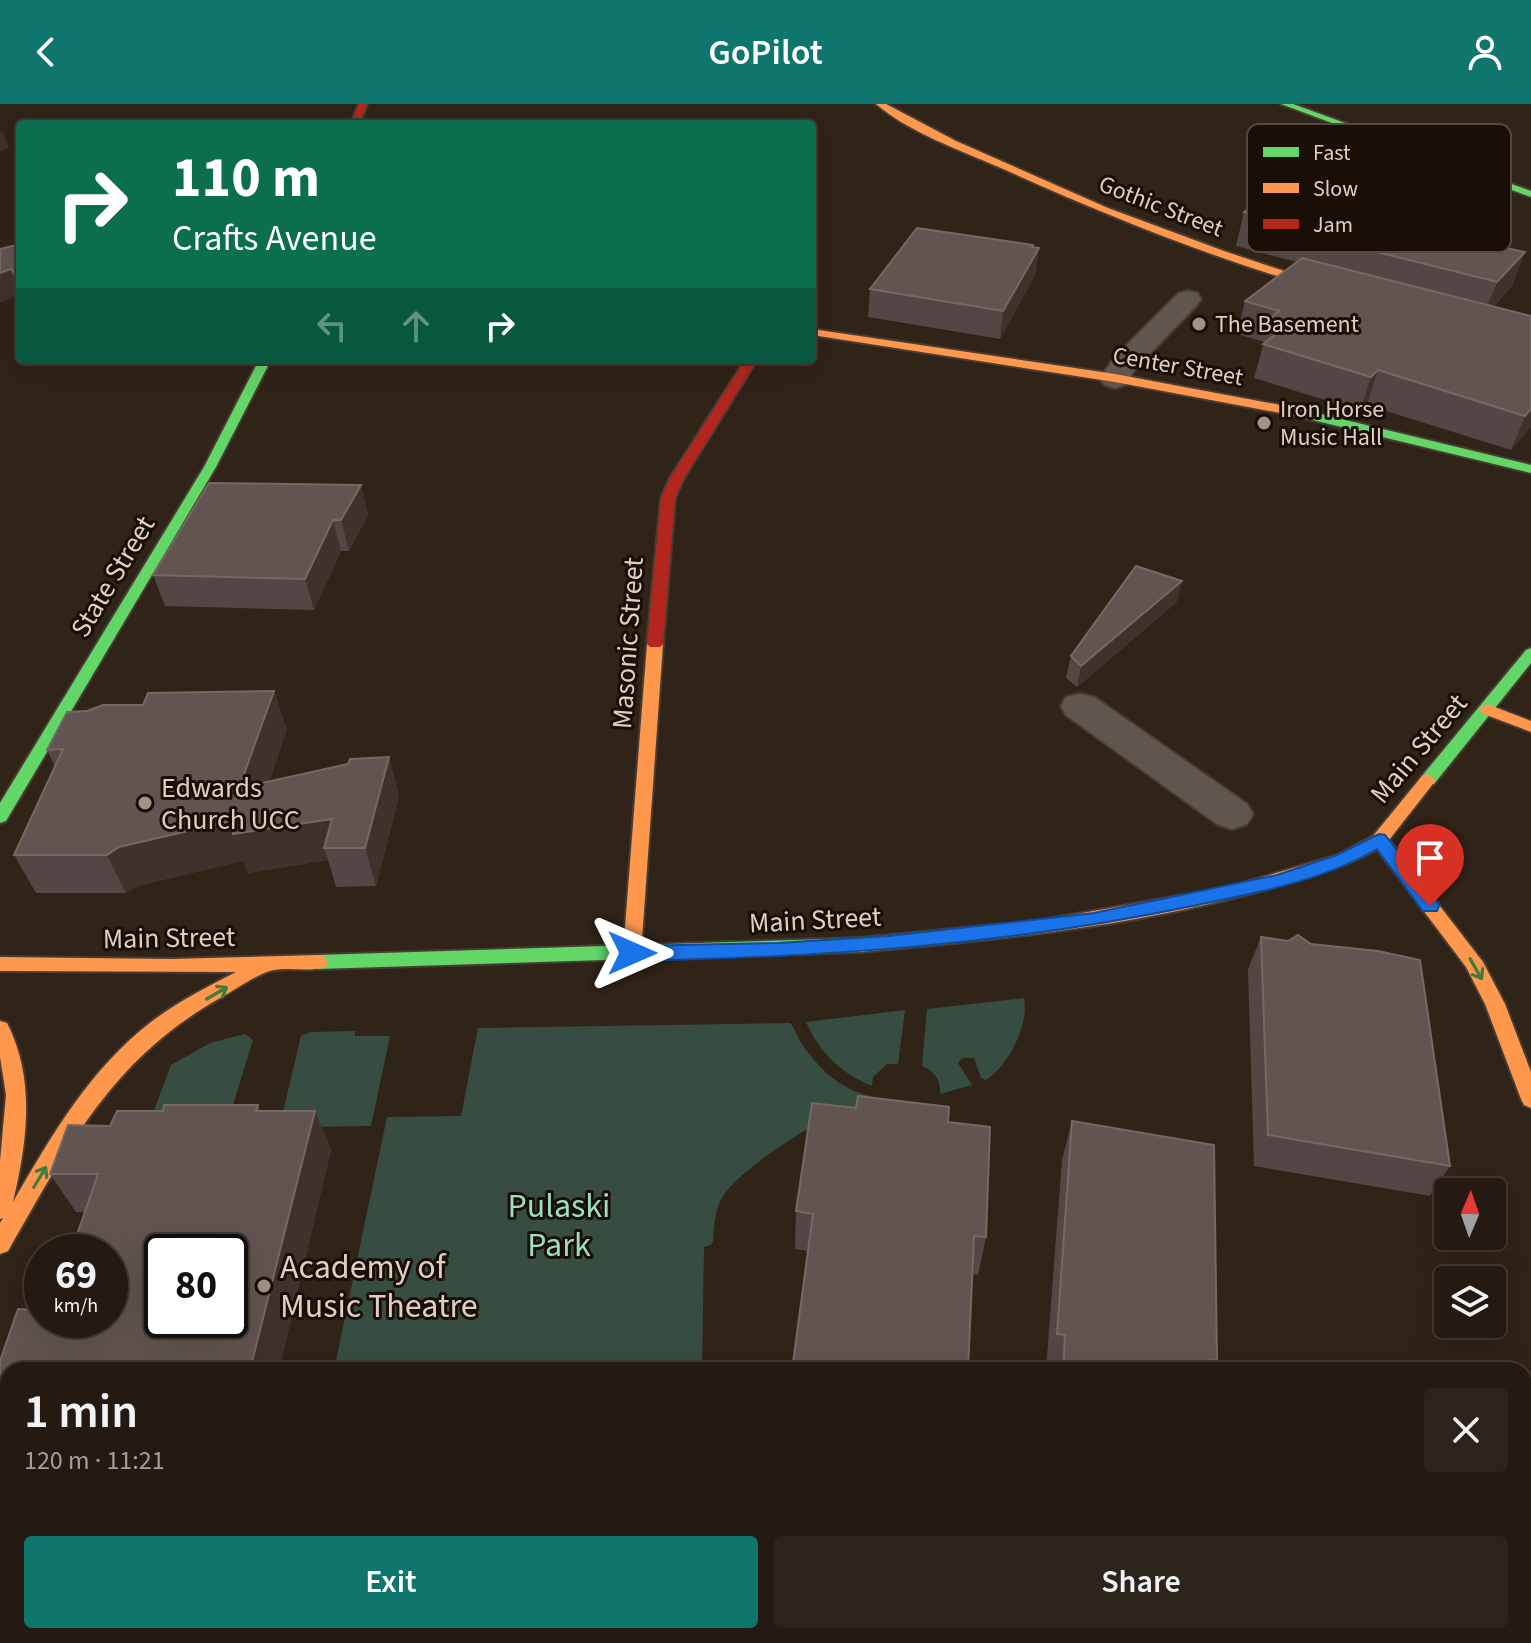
<!DOCTYPE html>
<html lang="en">
<head>
<meta charset="utf-8">
<style>
	body { margin:0; font-family:"Source Sans 3",sans-serif; background:#2c231b; color:#f1f3f6; height:100vh; display:flex; flex-direction:column; font-size:30px; white-space:nowrap }
	* { box-sizing:border-box; margin:0 }
	p { font-size:26px; color:#a3a19f }
	.icon { flex:none; width:44px; height:44px; fill:none; stroke:currentColor; stroke-width:2; stroke-linecap:round; stroke-linejoin:round }
	.map { position:relative; flex:1; overflow:hidden }
	.sheet { position:absolute; left:0px; top:1258px; width:1532px; height:282px; display:flex; flex-direction:column; background:#241a12; border-radius:24px 24px 0 0; box-shadow:0 8px 32px #0002,0 0 0 2px #413832 }
	.sheet>* { flex:none }
	.banner { position:absolute; left:16px; top:16px; width:800px; height:244px; border-radius:8px; box-shadow:0 8px 32px #0002,0 0 0 2px #413832; background:#0b6e4f; color:#fff; overflow:hidden }
	.needle { width:52px; rotate:2deg }
	.fabs { position:absolute; left:1434px; top:1074px; display:grid; gap:16px }
	.fabs a { display:grid; place-items:center; width:72px; height:72px; border-radius:8px; background:#241a12; box-shadow:0 8px 32px #0002,0 0 0 2px #413832; font-size:40px }
	.speed { position:absolute; left:24px; top:1130px; display:flex; gap:16px; font-size:40px; font-weight:700; text-align:center }
	.speed>* { display:grid; place-content:center; width:104px; height:104px; border-radius:50%; background:#241a12; box-shadow:0 8px 32px #0002,0 0 0 2px #413832; line-height:1 }
	.speed small { font-size:20px; font-weight:400 }
	.speed .limit { border:4px solid #111; border-radius:12px; background:#fff; color:#111 }
	.pin { position:absolute; display:grid; place-items:center; width:68px; height:68px; color:#fff; margin:-82px -34px; border-radius:50% 50% 50% 0; rotate:-45deg; box-shadow:0 0 8px #0007 }
	.pin .icon { rotate:45deg }
	.me { position:absolute; width:88px; margin:-44px; rotate:90deg; stroke-linejoin:round; filter:drop-shadow(0 0 6px #0008) }
	.turn { display:flex; align-items:center; gap:28px; height:168px; padding:0 24px; font-size:36px }
	.turn .icon { width:104px; height:104px; stroke-width:2.5 }
	.turn b { display:block; font-size:56px; line-height:68px }
	.lanes { display:flex; align-items:center; height:76px; padding:0 24px; background:#0003; justify-content:center; gap:40px; direction:ltr }
	.lanes .off { opacity:.35 }
	.round { display:grid; place-items:center; flex:none; width:84px; height:84px; border-radius:8px; background:#2c231b }
	.overview { display:flex; align-items:center; justify-content:space-between; height:136px; padding:0 24px }
	h1 { font-size:48px; font-weight:600; line-height:60px }
	.primary-button { display:flex; gap:16px; margin-top:auto; padding:16px 24px }
	.primary-button a { flex:1; height:92px; border-radius:8px; background:#0f766e; color:#fff; font-size:32px; font-weight:600; line-height:92px; text-align:center }
	.primary-button a+a { background:#2c231b; color:#f1f3f6 }
	header { display:flex; justify-content:space-between; align-items:center; height:104px; padding:0 24px; background:#0f766e; color:#fff; font-size:36px; font-weight:600 }
	.map>svg:first-child { display:block }
</style>
</head>
<body>
<header><svg class="icon" aria-label="back" viewBox="0 0 24 24"><path d="M15 5l-7 7 7 7"/></svg>GoPilot<svg class="icon" aria-label="person" viewBox="0 0 24 24"><circle cx="12" cy="8" r="4"/><path d="M4 21q1-7 8-7t8 7"/></svg></header>
<div class="map">
<svg width="1531" height="1539" viewBox="0 0 1531 1539">
	<rect width="100%" height="100%" fill="#302318"/>
	<g fill="#384d42">
		<path d="M1024,894C1029,921 1009,961 986,976L981,974L974,954H962L958,959L972,981L940,990C941,977 935,967 922,962L927,905Z"/>
		<path d="M905,906L898,960H887L873,973L872,982C842,970 819,948 806,918Z"/>
		<path d="M790,919C795,924 797,933 802,940C818,964 842,987 871,992L870,1005C860,1007 848,1007 839,1010C810,1020 743,1064 725,1089C715,1103 714,1120 713,1137L711,1141L704,1143L702,1266H334L387,1013L461,1012L478,924Z"/>
		<polygon points="355,927 355,932 390,932 371,1022 297,1023 282,1012 301,932 310,928"/>
		<polygon points="245,930 253,936 232,1004 146,1027 171,961 210,939"/>
		<polygon points="8,1477 8,1532 700,1532 699,1539 0,1539 0,1478"/>
	</g>
	<g fill="none" stroke-linecap="round" stroke-linejoin="round">
		<g stroke="#483d35" stroke-width="4">
			<g id="street">
				<polygon points="1188,187 1197,189 1201,195 1197,201 1135,265 1125,281 1115,284 1105,281 1100,275 1113,255 1179,189"/>
				<polygon points="1080,590 1094,593 1247,700 1253,710 1247,720 1232,725 1217,720 1066,611 1061,602 1066,593"/>
			</g>
		</g>
		<g stroke="#483d35" stroke-width="4">
			<g id="fast">
				<polygon points="1281,0 1293,0 1531,87 1531,93"/>
				<polygon points="259,256 271,256 216,363 6,717 0,719 0,699 204,363"/>
				<polygon points="1296,304 1531,361 1531,369 1292,311 1292,305"/>
				<polygon points="1531,544 1531,559 1434,680 1422,680 1420,676 1422,672 1526,546"/>
				<polygon points="860,834 867,836 869,841 867,846 860,848 318,865 311,863 308,858 311,853 318,851"/>
			</g>
		</g>
		<g stroke="#483d35" stroke-width="4">
			<g id="slow">
				<path d="M876,0H886L956,37L1108,104L1224,147L1344,187L1339,190C1223,159 1110,113 1001,64C960,46 910,29 876,0Z"/>
				<polygon points="812,225 1115,270 1296,304 1302,308 1296,312 1115,278 812,231"/>
				<polygon points="655,535 663,540 641,849 639,854 625,854 623,849 647,540"/>
				<polygon points="1487,600 1531,617 1531,628 1481,609 1479,605"/>
				<path d="M1428,670L1436,676L1389,736L1483,858L1505,900L1531,968V1004L1524,1001L1521,995L1485,900L1466,863L1377,745C1344,764 1310,772 1274,783C1140,823 999,835 860,848L853,846L851,841L853,836L860,834L1036,817L1225,784L1338,751L1373,732L1422,672Z"/>
				<path d="M318,851L325,853L328,858L325,863C307,869 287,862 270,867C254,872 236,885 222,893C111,955 69,1042 8,1147L0,1150V1119L3,1114L0,1115V1057L6,991L0,953V917L7,919C36,976 27,1038 13,1098C51,1032 90,965 151,918C177,898 207,883 236,868L0,867V853L171,855Z"/>
			</g>
		</g>
		<g stroke="#483d35" stroke-width="4">
			<g id="jam">
				<polygon points="359,0 367,0 359,20 351,20"/>
				<polygon points="745,256 757,256 684,374 675,394 663,540 660,543 650,543 647,540 661,394 670,374"/>
			</g>
		</g>
		<use href="#street" fill="#60564e" fill-rule="evenodd"/>
		<use href="#fast" fill="#63d668" fill-rule="evenodd"/>
		<use href="#slow" fill="#ff974d" fill-rule="evenodd"/>
		<use href="#jam" fill="#b3261e" fill-rule="evenodd"/>
	</g>
	<g fill="#544644" fill-rule="evenodd">
		<polygon points="1244,108 1486,129 1483,139 1525,148 1512,182 1493,203 1531,212 1531,323 1511,346 1367,301 1360,307 1254,274 1264,238 1237,230 1245,197 1297,158 1236,142"/>
		<polygon points="20,140 20,191 0,198"/>
		<polygon points="1033,144 1039,144 1035,171 1000,235 868,213 870,185"/>
		<polygon points="361,381 368,411 349,447 341,447 314,506 165,502 153,471"/>
		<polygon points="1177,498 1077,583 1066,574 1071,552"/>
		<polygon points="287,625 269,678 389,653 399,692 376,782 336,783 328,756 248,769 243,755 242,757 137,782 126,789 36,789 14,751 55,663 47,646"/>
		<polygon points="1261,833 1450,1062 1430,1092 1254,1062 1248,865"/>
		<path d="M164,1001H258L260,1007H315L331,1046L279,1266H8V1385H0V1257L18,1205L42,1206V1216H110V1148H71L85,1108H76L50,1070L68,1021L110,1022L117,1007H163ZM162,1148H230V1216H162Z"/>
		<polygon points="1072,1017 1217,1257 1212,1266 1046,1265 1062,1056"/>
		<polygon points="948,1018 986,1133 978,1171 795,1145 796,1107"/>
		<polygon points="1047,1532 1498,1532 1500,1539 1048,1539"/>
	</g>
	<g fill="#3f322c">
		<polygon points="0,28 3,28 9,44 0,47"/>
		<polygon points="1039,144 1035,171 1000,235 1003,207"/>
		<polygon points="1525,148 1512,182 1483,213 1497,178"/>
		<polygon points="11,165 20,191 0,198 0,169"/>
		<polygon points="1378,266 1367,301 1360,307 1371,273"/>
		<polygon points="1531,305 1531,323 1511,346 1525,312"/>
		<polygon points="361,381 368,411 349,447 341,416"/>
		<polygon points="333,416 341,447 314,506 305,475"/>
		<polygon points="1182,477 1177,498 1077,583 1081,562"/>
		<polygon points="274,587 287,625 254,723 239,684"/>
		<polygon points="389,653 399,692 376,782 365,744"/>
		<polygon points="231,708 332,715 324,744 328,756 248,769 243,755 242,757 137,782 126,789 107,751 119,743"/>
		<polygon points="315,1007 331,1046 279,1266 250,1266"/>
	</g>
	<g fill="#625551" stroke="#766863" stroke-width="2" fill-rule="evenodd">
		<polygon points="1280,82 1486,129 1478,138 1525,148 1497,178 1325,135 1330,130 1244,108"/>
		<polygon points="917,124 1033,141 1032,143 1039,144 1003,207 870,185"/>
		<polygon points="20,140 20,176 11,165 0,169 0,145"/>
		<polygon points="1302,154 1531,212 1531,305 1525,312 1378,266 1371,273 1263,240 1289,220 1270,214 1279,207 1245,197"/>
		<polygon points="209,379 361,381 341,416 333,416 305,475 153,471"/>
		<polygon points="1136,462 1182,477 1081,562 1071,552"/>
		<polygon points="274,587 239,684 348,660 350,655 389,653 365,744 324,744 332,715 233,730 231,708 227,718 119,743 107,751 14,751 63,645 47,646 67,608 87,607 103,601 143,601 148,589"/>
		<polygon points="1298,831 1311,840 1378,847 1420,856 1450,1062 1268,1031 1261,833 1288,837"/>
		<polygon points="858,992 949,1003 948,1018 990,1023 986,1133 974,1132 968,1266 792,1266 813,1110 796,1107 812,999 856,1004"/>
		<path d="M164,1001H258L256,1007H315L250,1266H8V1353H0V1257L18,1205L42,1206V1216H110V1148H71L98,1070H50L68,1021L110,1022L117,1007H163ZM162,1148H230V1216H162Z"/>
		<polygon points="1072,1017 1214,1041 1217,1257 1208,1256 1208,1266 1063,1266 1065,1231 1057,1230"/>
		<polygon points="1061,1532 1498,1532 1500,1539 1062,1539"/>
	</g>
	<defs><path id="oneway-shaft" d="M-6 0H5M1.5-3L5.5 0L1.5 3" fill="none" stroke-width="1.6" stroke-linecap="round" stroke-linejoin="round" transform="scale(2)"/></defs>
	<g stroke="#427c3c">
		<use href="#oneway-shaft" transform="translate(1476 865) rotate(60)"/>
		<use href="#oneway-shaft" transform="translate(217 889) rotate(-30)"/>
		<use href="#oneway-shaft" transform="translate(40 1073) rotate(-59)"/>
	</g>
	<path fill="#1a73e8" stroke="#114b97" stroke-width="2" d="M1379,730L1385,731L1437,797L1439,802L1437,807H1423L1377,745C1320,778 1255,789 1192,802C1007,841 821,853 632,857L625,855L622,849L625,844L632,842L778,839L888,832L1094,809L1277,771L1337,751Z"/>
	<g fill="#a29387" stroke="#1a0f06" stroke-width="3">
		<circle cx="1199" cy="220" r="8"/>
		<circle cx="1264" cy="319" r="8"/>
		<circle cx="145" cy="699" r="8"/>
		<circle cx="264" cy="1182" r="8"/>
	</g>
	<g text-anchor="middle" stroke-width="6" stroke-linejoin="round" paint-order="stroke">
		<g font-size="24" fill="#dfcfc3" stroke="#1a0f06">
			<text transform="translate(1161 102) rotate(21)" y="8">Gothic Street</text>
			<text transform="translate(1178 262) rotate(10)" y="8">Center Street</text>
		</g>
		<g font-size="24" fill="#dfcfc3" stroke="#1a0f06" text-anchor="start">
			<text x="1215" y="228">The Basement</text>
			<text x="1280" y="313">Iron Horse<tspan x="1280" dy="28">Music Hall</tspan></text>
		</g>
		<g font-size="28" fill="#dfcfc3" stroke="#1a0f06">
			<text transform="translate(112 472) rotate(-59)" y="10">State Street</text>
			<text transform="translate(627 539) rotate(-86)" y="10">Masonic Street</text>
			<text transform="translate(1418 644) rotate(-50)" y="10">Main Street</text>
			<text transform="translate(815 815) rotate(-3)" y="10">Main Street</text>
			<text transform="translate(169 833) rotate(-1)" y="10">Main Street</text>
		</g>
		<g font-size="28" fill="#dfcfc3" stroke="#1a0f06" text-anchor="start">
			<text x="161" y="693">Edwards<tspan x="161" dy="32">Church UCC</tspan></text>
		</g>
		<g font-size="34" fill="#9adfc0" stroke="#1a0f06">
			<text x="559" y="1113">Pulaski<tspan x="559" dy="39">Park</tspan></text>
		</g>
		<g font-size="34" fill="#dfcfc3" stroke="#1a0f06" text-anchor="start">
			<text x="280" y="1174">Academy of<tspan x="280" dy="39">Music Theatre</tspan></text>
		</g>
	</g>
	<rect x="1247" y="20" width="264" height="128" rx="12" fill="#1a0f06" stroke="#55493f" stroke-width="2"/>
	<rect x="1263" y="43" width="36" height="10" fill="#63d668"/>
	<rect x="1263" y="79" width="36" height="10" fill="#ff974d"/>
	<rect x="1263" y="115" width="36" height="10" fill="#b3261e"/>
	<g font-size="22" fill="#dfcfc3">
		<text x="1313" y="56">Fast</text>
		<text x="1313" y="92">Slow</text>
		<text x="1313" y="128">Jam</text>
	</g>
</svg>
<div class="fabs">
<a><svg class="needle" viewBox="-14 -14 28 28"><path d="M0-13l5 13h-10z" fill="#e53935"/><path d="M0 13l5-13h-10z" fill="#a3a19f"/></svg></a>
<a><svg class="icon" aria-label="layers" viewBox="0 0 24 24"><path d="M12 4l9 5-9 5-9-5zM3 14l9 5 9-5"/></svg></a>
</div>
<div class="speed"><div>69<small>km/h</small></div><div class="limit">80</div></div>
<div class="pin" style="left:1430px;top:802px;background:#d93025"><svg class="icon" aria-label="arrive" viewBox="0 0 24 24"><path d="M6 21V4h12l-3 4 3 4H6"/></svg></div>
<svg class="me" style="left:632px;top:849px" viewBox="-20 -20 40 40"><path d="M0-17L14 15 0 8-14 15z" fill="#1a73e8" stroke="#fff" stroke-width="4"/></svg>
<div class="banner">
<div class="turn"><svg class="icon" aria-label="right" viewBox="0 0 24 24"><path d="M7 20v-9h11M14 6l5 5-5 5"/></svg><div><b>110 m</b>Crafts Avenue</div></div>
<div class="lanes"><svg class="icon off" aria-label="left" viewBox="0 0 24 24"><path d="M17 20v-9H6M10 6l-5 5 5 5"/></svg><svg class="icon off" aria-label="ahead" viewBox="0 0 24 24"><path d="M12 20V5M6 11l6-6 6 6"/></svg><svg class="icon" aria-label="right" viewBox="0 0 24 24"><path d="M7 20v-9h11M14 6l5 5-5 5"/></svg></div>
</div>
<section class="sheet">
<div class="overview"><div><h1>1 min</h1><p>120 m · 11:21</p></div><a class="round"><svg class="icon" aria-label="close" viewBox="0 0 24 24"><path d="M6 6l12 12M18 6L6 18"/></svg></a></div>
<div class="primary-button"><a>Exit</a><a>Share</a></div>
</section>
</div>
</body>
</html>
